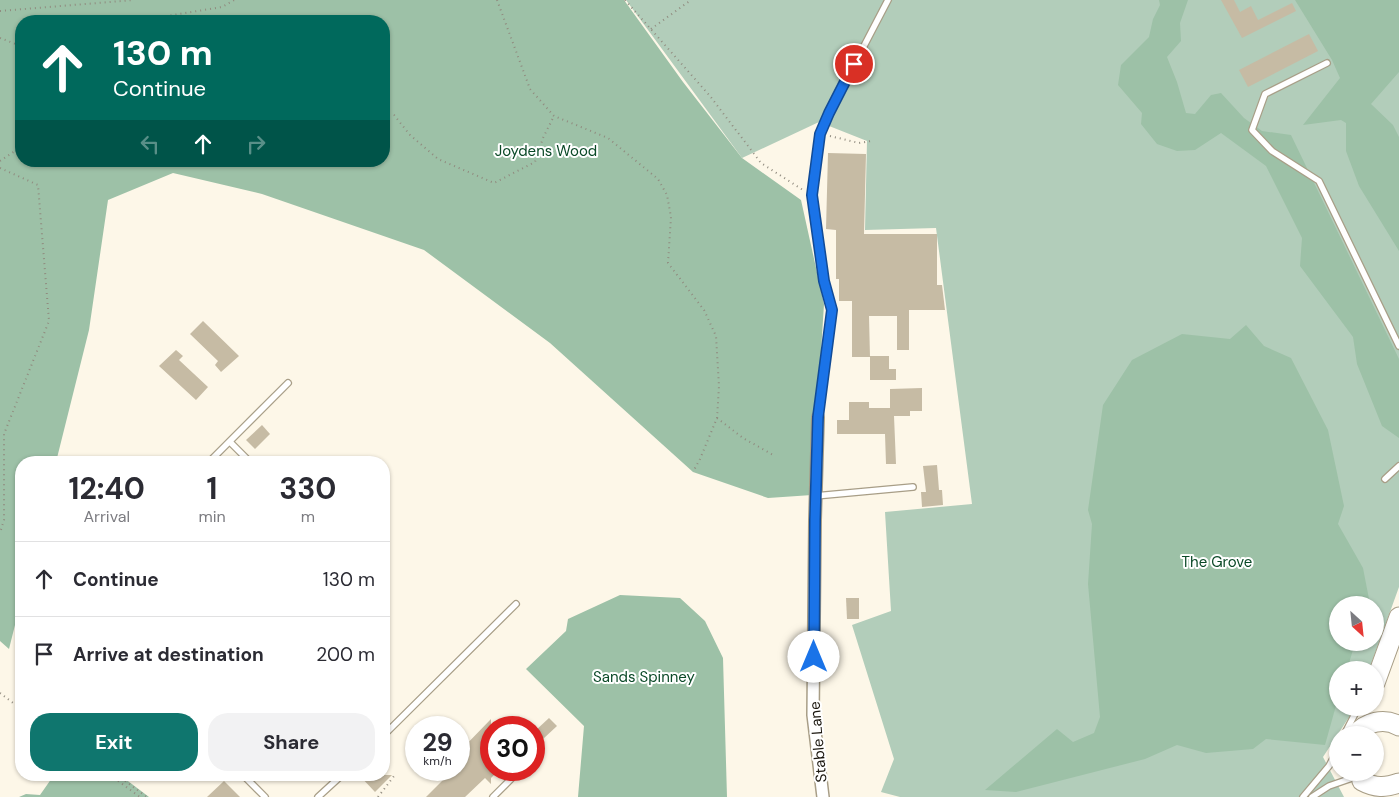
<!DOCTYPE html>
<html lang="en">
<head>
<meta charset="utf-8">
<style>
	body { margin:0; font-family:"DM Sans",sans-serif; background:#f2f2f3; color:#2b2b33; height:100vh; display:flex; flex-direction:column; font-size:19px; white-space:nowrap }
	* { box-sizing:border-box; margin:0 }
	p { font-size:16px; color:#7c7c81 }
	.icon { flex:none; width:28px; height:28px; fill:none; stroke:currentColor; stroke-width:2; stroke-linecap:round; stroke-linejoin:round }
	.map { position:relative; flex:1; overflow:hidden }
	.panel { position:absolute; left:15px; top:456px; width:375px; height:325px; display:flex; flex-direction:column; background:#fff; border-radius:20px; box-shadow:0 1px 4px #0004 }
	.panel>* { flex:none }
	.banner { position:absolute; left:15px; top:15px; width:375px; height:152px; border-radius:20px; box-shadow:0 1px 4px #0004; background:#00695c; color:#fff; overflow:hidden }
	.needle { width:32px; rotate:153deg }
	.controls { position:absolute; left:1329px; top:596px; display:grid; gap:10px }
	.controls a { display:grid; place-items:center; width:55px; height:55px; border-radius:50%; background:#fff; box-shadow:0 1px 4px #0004; font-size:25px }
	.speed { position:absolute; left:405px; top:716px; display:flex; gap:10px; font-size:25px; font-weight:700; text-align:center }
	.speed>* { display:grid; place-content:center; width:65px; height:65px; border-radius:50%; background:#fff; box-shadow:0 1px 4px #0004; line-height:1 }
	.speed small { font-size:12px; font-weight:400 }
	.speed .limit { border:8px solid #d22; background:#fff; color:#111 }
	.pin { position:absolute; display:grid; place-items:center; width:42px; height:42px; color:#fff; margin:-21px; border:2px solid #fff; border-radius:50%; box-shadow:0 1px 5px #0007 }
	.me { position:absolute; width:55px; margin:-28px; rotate:0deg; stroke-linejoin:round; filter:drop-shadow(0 0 4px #0008) }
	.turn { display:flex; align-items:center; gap:18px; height:105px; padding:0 15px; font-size:22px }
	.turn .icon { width:65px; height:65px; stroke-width:2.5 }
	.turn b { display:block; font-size:35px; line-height:42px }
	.lanes { display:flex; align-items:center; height:48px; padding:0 15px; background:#0003; justify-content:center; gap:25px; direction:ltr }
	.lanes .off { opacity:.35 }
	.eta { display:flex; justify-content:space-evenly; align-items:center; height:85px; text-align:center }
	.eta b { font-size:30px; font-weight:700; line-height:35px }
	.button { display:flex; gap:10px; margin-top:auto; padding:10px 15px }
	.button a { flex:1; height:58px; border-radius:20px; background:#0f766e; color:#fff; font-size:20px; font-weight:700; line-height:58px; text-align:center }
	.button a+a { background:#f2f2f3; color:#2b2b33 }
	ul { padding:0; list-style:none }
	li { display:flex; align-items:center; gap:15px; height:75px; padding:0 15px; border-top:1px solid #e1e1e2 }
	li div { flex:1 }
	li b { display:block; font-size:19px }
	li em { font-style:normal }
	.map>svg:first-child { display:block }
</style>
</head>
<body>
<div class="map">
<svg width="1399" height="797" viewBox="0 0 1399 797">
	<rect width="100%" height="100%" fill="#fdf7e8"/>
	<path fill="#b2cdba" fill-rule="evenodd" d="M626,0H1399V587L1369,670H1338V708H1355L1323,757L1344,797H900L881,792L894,759L852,625L891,611L885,512L972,504L936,228L865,230L867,141L819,122L742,158ZM1338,605H1375V642H1338Z"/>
	<g fill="#9dc1a7" fill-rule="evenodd">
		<path d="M0,0H624L683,82L742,158L801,200L824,304L812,495L768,498L693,472L550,343L424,250L262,194L173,173L108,200L89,330L56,462H21V601L9,649L0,641ZM21,21H384V161H21Z"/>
		<polygon points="1159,0 1188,0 1180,23 1181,41 1167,57 1177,82 1186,113 1195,114 1211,95 1221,93 1244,118 1262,131 1291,135 1399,359 1399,438 1382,426 1357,364 1353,337 1300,266 1302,238 1266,166 1221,133 1195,150 1177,151 1157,144 1141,124 1142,113 1118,85 1121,65 1149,37 1153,19 1160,5"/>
		<polygon points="1295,0 1399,0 1399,72 1371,104 1393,125 1399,137 1399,251 1359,186 1346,151 1346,123 1341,120 1303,125 1340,78 1332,60"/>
		<polygon points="1246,325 1264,346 1291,358 1328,430 1344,506 1338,524 1363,568 1369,599 1355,605 1338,605 1338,642 1355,643 1347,670 1338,670 1337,702 1325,745 1266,739 1253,749 1206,753 1177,745 1145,759 1016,792 985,790 1057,729 1073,742 1094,733 1100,717 1088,584 1092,524 1088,510 1103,405 1132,360 1182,334 1230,339"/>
		<polygon points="620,595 680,598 705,621 723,658 727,797 578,797 584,726 526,669 566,631 568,619"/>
		<polygon points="54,775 120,775 149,797 19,797 26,794 40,795"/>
	</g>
	<g fill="#c6bba4">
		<polygon points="1221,0 1234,0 1240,12 1251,6 1258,20 1292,3 1296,11 1242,38"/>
		<polygon points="1309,34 1318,51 1248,87 1239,70"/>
		<polygon points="828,153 866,154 864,234 937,234 937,285 942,285 945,310 909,310 909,350 897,350 897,316 869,316 870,357 852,357 852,301 839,301 839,279 836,279 836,230 826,229"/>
		<polygon points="203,321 239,356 221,372 215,365 218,361 190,334"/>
		<polygon points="176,350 183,356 179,360 208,387 196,400 159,366"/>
		<polygon points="870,356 889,356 889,369 896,369 896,380 870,380"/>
		<polygon points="922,388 922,411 910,411 910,416 894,416 896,464 886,464 885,434 837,434 837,420 849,420 849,402 869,402 869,408 890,408 890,389"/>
		<polygon points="262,425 270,434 255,449 246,440"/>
		<polygon points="937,465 939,490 942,490 943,505 922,507 921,492 926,492 923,466"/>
		<polygon points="846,598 859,598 859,619 847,619"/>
		<polygon points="549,718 557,726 543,739 535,731"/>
		<polygon points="491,719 491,770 499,770 491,778 491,784 485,778 465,797 426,797 453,770 459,770 459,765 466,758 459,752"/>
		<polygon points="359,775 392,775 375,792"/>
		<polygon points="224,781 240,797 207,797"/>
	</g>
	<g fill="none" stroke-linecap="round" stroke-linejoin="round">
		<g stroke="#a89e87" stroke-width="8">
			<g id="service">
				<polyline points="1327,63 1265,94 1252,130 1272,151 1319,181 1399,346"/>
				<polyline points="818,417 831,310 824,281 811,195 821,134 829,113 888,0"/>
				<polyline points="230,442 250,462"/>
				<polyline points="209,462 288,383"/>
				<polyline points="1385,479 1399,466"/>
				<polyline points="815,496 913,487"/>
				<polyline points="384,735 516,604"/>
				<polyline points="1344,735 1358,708"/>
				<polyline points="243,775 265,797"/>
				<polyline points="318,797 342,775"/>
				<polyline points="493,797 511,779"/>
				<polyline points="1303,797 1329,766 1338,749"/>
				<polyline points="1312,797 1329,786 1358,776"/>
			</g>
		</g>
		<g stroke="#a89e87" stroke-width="14">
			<polyline id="minor" points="818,417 815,520 813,715 823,797"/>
		</g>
		<g stroke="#a89e87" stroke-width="21">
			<g id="primary">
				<polyline points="1375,683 1399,617"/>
				<path d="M1355,735C1366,722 1384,717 1399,726"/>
				<path d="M1362,781C1375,788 1385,788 1399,783"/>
			</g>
		</g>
		<g stroke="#908b7f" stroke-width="2" stroke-dasharray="1 4" stroke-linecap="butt">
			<polyline points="497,0 530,89 554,116 608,138 658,179 667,195 671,217 668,263 704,310 716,336 719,386 717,418 700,459 694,470"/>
			<polyline points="625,0 710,96 761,163 803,190"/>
			<polyline points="0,11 134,0"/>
			<polyline points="136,21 222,7 234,0"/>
			<polyline points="651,29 691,0"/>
			<polyline points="0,38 21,46"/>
			<polyline points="384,116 394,115 410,135 438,159 494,183 535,162 543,138 554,116"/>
			<polyline points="830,136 859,143 871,141"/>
			<polyline points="0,161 21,147"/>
			<polyline points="0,168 38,185 49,321 4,434 4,520 0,533"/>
			<polyline points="717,418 743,438 775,456"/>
			<polyline points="0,693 21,709"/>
			<polyline points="110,775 140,797"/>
			<polyline points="117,775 147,797"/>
			<polyline points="378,797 394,776"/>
		</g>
		<use href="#service" stroke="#fff" stroke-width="5.5"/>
		<use href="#minor" stroke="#fff" stroke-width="11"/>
		<use href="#primary" stroke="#fff" stroke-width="19"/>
	</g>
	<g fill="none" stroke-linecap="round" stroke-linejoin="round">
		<g stroke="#114b97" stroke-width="12">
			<polyline id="route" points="814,657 815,520 818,417 832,310 824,281 812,195 820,134 829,113 854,64"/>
		</g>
		<use href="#route" stroke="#1a73e8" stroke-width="9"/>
	</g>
	<g text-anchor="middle" stroke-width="4" stroke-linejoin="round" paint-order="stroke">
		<g font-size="15" fill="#0a4927" stroke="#fff">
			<text x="546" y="156">Joydens Wood</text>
			<text x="1217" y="567">The Grove</text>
			<text x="644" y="682">Sands Spinney</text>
		</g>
		<g font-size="15" fill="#1b170f" stroke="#fff">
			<text transform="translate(818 742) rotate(-95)" y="5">Stable Lane</text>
		</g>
	</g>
</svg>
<div class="controls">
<a><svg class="needle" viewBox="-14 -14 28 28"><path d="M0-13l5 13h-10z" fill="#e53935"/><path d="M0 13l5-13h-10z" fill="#7c7c81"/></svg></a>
<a>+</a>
<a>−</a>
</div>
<div class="speed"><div>29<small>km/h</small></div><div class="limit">30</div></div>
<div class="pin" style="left:854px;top:64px;background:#d93025"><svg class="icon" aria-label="arrive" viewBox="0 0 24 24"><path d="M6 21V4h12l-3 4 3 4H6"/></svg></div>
<svg class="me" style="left:814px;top:657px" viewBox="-20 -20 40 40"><circle r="19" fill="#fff"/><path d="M0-13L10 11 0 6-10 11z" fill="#1a73e8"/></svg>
<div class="banner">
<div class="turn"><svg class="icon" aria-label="ahead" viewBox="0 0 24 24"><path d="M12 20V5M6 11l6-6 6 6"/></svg><div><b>130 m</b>Continue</div></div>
<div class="lanes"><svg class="icon off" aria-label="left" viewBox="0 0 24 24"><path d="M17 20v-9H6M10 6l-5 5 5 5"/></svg><svg class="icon" aria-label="ahead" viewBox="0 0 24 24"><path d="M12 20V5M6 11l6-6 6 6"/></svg><svg class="icon off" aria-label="right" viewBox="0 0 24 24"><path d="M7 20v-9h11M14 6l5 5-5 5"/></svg></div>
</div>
<section class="panel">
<div class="eta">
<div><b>12:40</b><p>Arrival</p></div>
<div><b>1</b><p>min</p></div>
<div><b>330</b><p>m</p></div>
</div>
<ul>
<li><svg class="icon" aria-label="ahead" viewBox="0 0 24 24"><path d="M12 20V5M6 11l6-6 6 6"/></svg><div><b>Continue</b></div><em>130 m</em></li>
<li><svg class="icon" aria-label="arrive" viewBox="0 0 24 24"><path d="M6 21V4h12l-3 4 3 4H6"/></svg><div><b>Arrive at destination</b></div><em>200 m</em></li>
</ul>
<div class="button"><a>Exit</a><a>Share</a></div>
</section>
</div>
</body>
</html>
